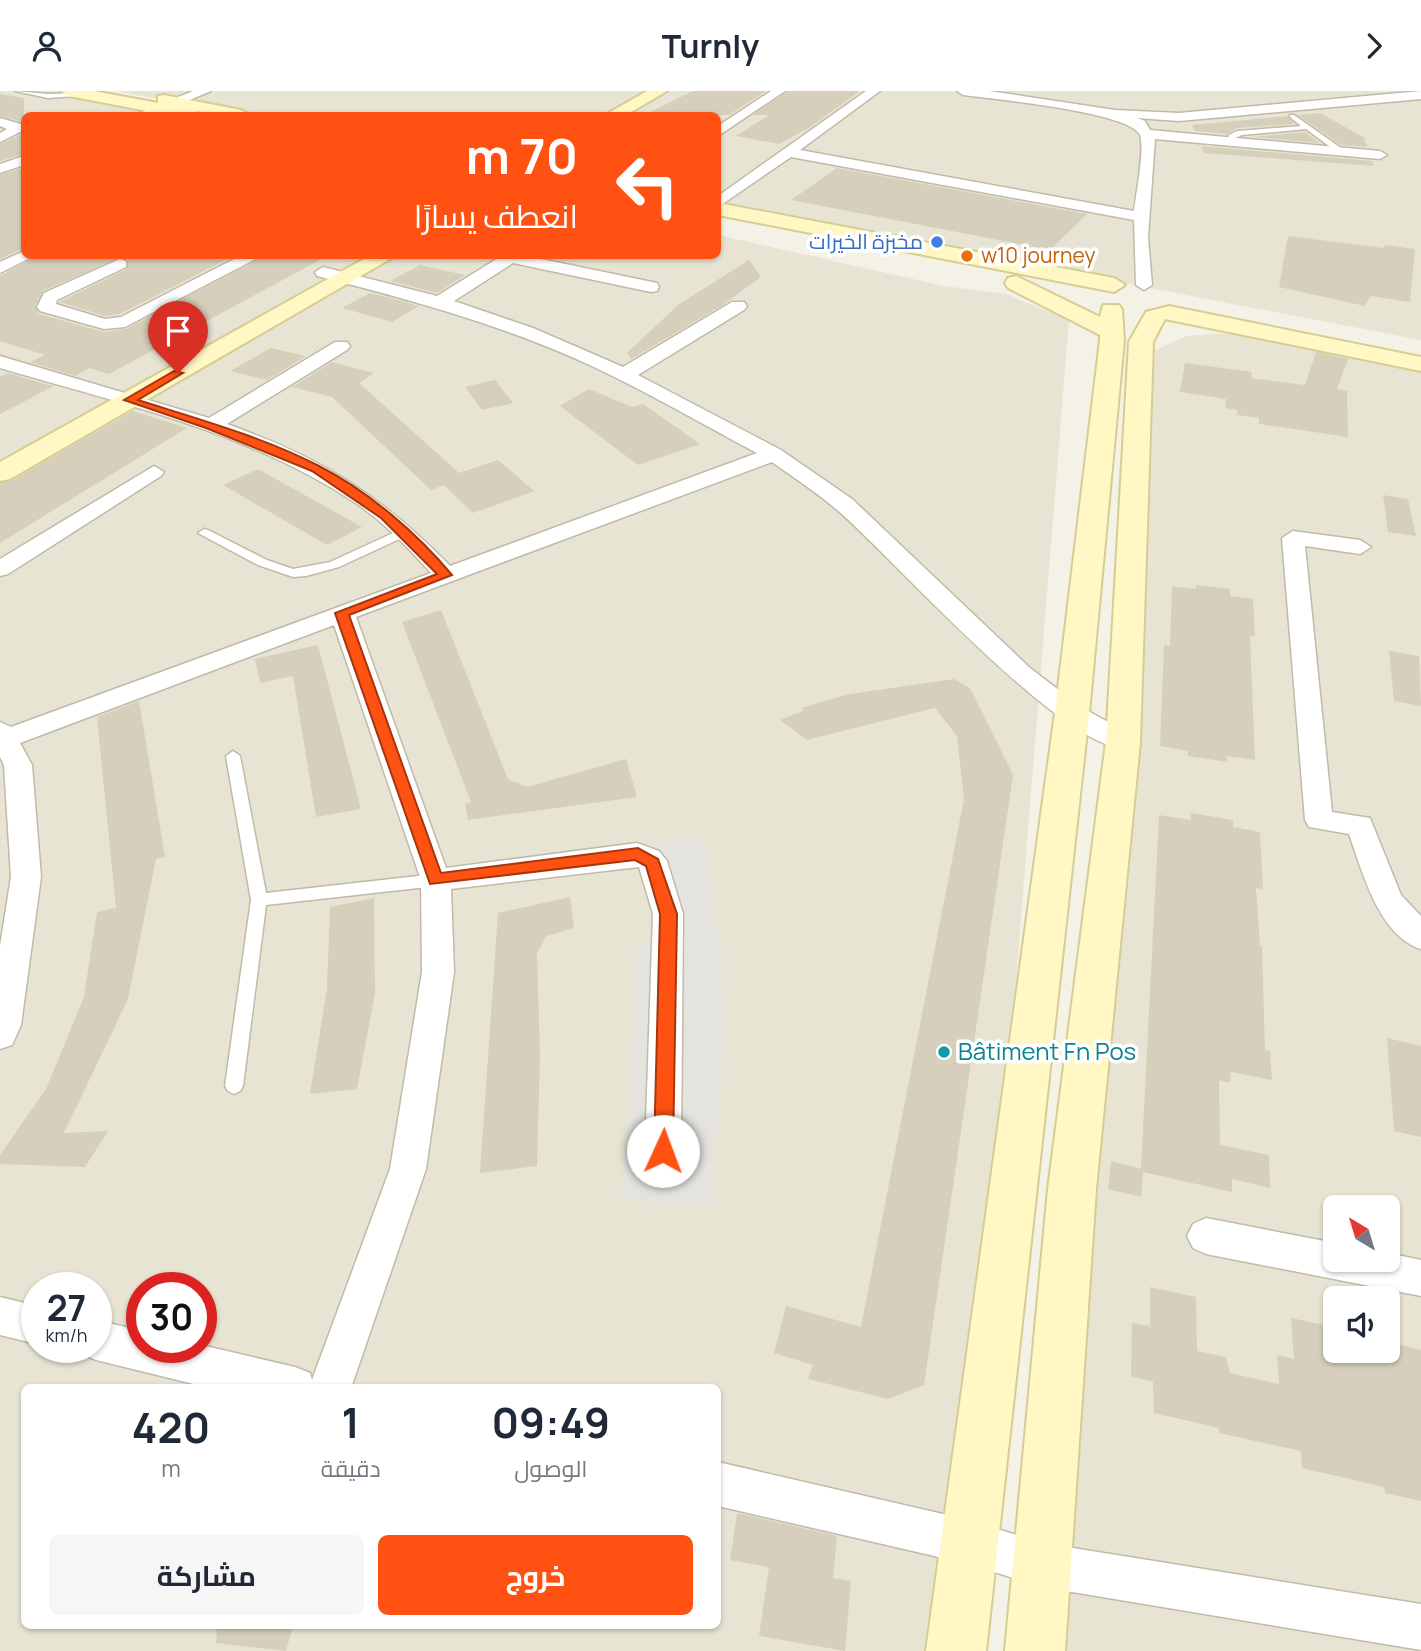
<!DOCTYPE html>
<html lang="ar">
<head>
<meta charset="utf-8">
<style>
	body { margin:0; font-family:Manrope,Cairo,sans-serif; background:#f6f6f7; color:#1f2937; direction:rtl; height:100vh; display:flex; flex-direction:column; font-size:26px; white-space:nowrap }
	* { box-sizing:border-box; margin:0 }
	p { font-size:23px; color:#747a83 }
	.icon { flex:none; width:38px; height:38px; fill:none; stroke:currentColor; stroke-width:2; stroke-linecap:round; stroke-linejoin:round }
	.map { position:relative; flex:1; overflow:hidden; direction:ltr }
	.panel { position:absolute; left:21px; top:1293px; width:700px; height:245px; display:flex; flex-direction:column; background:#fff; border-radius:10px; box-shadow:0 2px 5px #0004; direction:rtl }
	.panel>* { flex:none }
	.banner { position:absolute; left:21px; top:21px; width:700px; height:147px; border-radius:10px; box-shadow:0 2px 5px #0004; direction:rtl; background:#ff5212; color:#fff; overflow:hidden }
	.needle { width:46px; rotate:322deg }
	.buttons { position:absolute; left:1323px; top:1104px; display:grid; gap:14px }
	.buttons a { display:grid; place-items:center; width:77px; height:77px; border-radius:10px; background:#fff; box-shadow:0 2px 5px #0004; font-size:35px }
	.speed { position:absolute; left:21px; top:1181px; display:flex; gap:14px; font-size:35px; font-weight:700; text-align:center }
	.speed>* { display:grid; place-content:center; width:91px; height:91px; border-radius:50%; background:#fff; box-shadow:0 2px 5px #0004; line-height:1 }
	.speed small { font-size:18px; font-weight:400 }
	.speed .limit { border:10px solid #d22; background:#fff; color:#111 }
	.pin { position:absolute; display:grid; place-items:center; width:60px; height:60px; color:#fff; margin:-72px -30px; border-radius:50% 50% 50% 0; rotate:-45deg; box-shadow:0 0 7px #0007 }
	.pin .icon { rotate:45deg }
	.me { position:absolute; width:77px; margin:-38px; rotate:2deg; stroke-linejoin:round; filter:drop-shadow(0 0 5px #0008) }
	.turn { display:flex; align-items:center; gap:24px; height:147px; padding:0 28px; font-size:32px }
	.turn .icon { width:91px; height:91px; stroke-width:2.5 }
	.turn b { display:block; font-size:49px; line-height:60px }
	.eta { display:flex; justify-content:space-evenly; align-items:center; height:119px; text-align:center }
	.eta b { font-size:42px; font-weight:700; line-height:49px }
	.primary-button { display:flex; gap:14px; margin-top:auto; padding:14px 28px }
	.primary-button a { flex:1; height:80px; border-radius:10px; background:#ff5212; color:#fff; font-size:28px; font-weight:700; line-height:80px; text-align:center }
	.primary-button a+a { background:#f6f6f7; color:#1f2937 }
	header { display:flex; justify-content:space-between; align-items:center; height:91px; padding:0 28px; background:#fff; font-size:32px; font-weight:700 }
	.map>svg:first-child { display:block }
</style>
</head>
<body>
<header><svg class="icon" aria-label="forward" viewBox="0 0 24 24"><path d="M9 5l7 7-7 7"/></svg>Turnly<svg class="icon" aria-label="person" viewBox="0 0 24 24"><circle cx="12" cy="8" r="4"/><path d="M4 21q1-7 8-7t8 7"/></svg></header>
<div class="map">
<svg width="1421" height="1560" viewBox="0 0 1421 1560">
	<rect width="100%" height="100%" fill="#f4f1e6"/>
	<g fill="#e8e4d4" fill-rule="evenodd">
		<path d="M0,0H75L184,24H24V164H718V144L944,195L1006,203L1069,229L962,1560H0ZM37,1197H96V1256H37ZM142,1197H201V1256H142ZM24,1297H718V1535H24Z"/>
		<polygon points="114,0 1421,0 1421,249 718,114 718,24 247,24"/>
		<path d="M1210,243H1245L1421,281V1560H1046L1145,269L1153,260L1187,245ZM1335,1116H1388V1169H1335ZM1335,1208H1388V1260H1335Z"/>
	</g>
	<polygon fill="#e4e3de" points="703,745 722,869 723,958 712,1116 622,1108 638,850 664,848 657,751"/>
	<g fill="#d6cfbb">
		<polygon points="693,0 766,0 729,24 644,24"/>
		<polygon points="788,0 860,0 809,37 779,53 736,45 769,24 753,24"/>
		<polygon points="0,3 24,7 24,31 0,25"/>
		<polygon points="1320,22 1367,48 1364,49 1368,56 1341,54 1298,24"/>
		<polygon points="1287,25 1294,33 1237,37 1227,43 1195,40 1192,34"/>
		<polygon points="1305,41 1320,52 1252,46"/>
		<polygon points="24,42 24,63 0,70 0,53"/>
		<polygon points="1201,55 1372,70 1374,75 1204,62"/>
		<polygon points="24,77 24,157 0,168 0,84"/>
		<polygon points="837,77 1087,123 1050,159 791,109"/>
		<polygon points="1288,145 1384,157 1385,154 1415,158 1410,211 1371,205 1365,215 1279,196"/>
		<polygon points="39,164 235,164 120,223 105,225 59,211 127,178 128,168 121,166 43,200 35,215 39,223 104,241 126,238 266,164 329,164 109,283 90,277 75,285 30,271 45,264 0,250 0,185"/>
		<polygon points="749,169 761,186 721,215 631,268 627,262 678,214"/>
		<polygon points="420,174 465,184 437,202 390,190"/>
		<polygon points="370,202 387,206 419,215 392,231 342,217"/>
		<polygon points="271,257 306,265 267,289 230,280"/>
		<polygon points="1316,261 1348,268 1337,298 1347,300 1348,346 1259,333 1259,327 1237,324 1237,319 1225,317 1226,308 1180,301 1185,272 1252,281 1251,287 1305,294"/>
		<polygon points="332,271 374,282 359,292 459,382 498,369 534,400 473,422 444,394 431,399 332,306 292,296"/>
		<polygon points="8,282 45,293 54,295 0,323 0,286"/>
		<polygon points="495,289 513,312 482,319 465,296"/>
		<polygon points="589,298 632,316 643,313 700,353 638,374 560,315"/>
		<polygon points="133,320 187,337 0,452 0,392 11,390"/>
		<polygon points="258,378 362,436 327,454 223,394"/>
		<polygon points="1383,404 1408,408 1416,445 1388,441"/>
		<polygon points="1196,494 1230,498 1230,505 1253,508 1255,545 1250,545 1255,669 1226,665 1227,671 1188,665 1188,660 1160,655 1164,554 1170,555 1172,495 1196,498"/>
		<polygon points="441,519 508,688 527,696 626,668 637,706 468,729 465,713 471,711 402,531"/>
		<polygon points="318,554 361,718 316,726 293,585 260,592 255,568"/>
		<polygon points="1389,560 1419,565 1421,615 1394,610"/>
		<polygon points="954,588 970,597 1013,684 924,1294 888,1308 808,1288 813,1274 774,1262 786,1215 861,1236 964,708 957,645 935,617 807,649 780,629 803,620 801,617 850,603"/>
		<polygon points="139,610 165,766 156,768 128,908 64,1042 108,1040 85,1076 0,1073 0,1064 46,998 84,906 97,821 116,817 97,626"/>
		<polygon points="1191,722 1233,729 1233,736 1260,741 1263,798 1256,797 1260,854 1262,855 1265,959 1270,960 1272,989 1231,981 1230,992 1219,989 1220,1054 1269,1064 1270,1097 1232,1088 1232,1101 1143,1081 1141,1106 1108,1098 1111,1070 1141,1078 1159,724 1191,729"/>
		<polygon points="570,806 574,837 546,845 537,862 540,966 537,1075 480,1082 498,822"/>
		<polygon points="374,807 375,902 357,998 310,1003 327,897 330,816"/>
		<polygon points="1387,947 1421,955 1421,1046 1394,1040"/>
		<polygon points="1150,1196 1196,1206 1197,1260 1226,1266 1230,1282 1279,1293 1277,1264 1294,1268 1291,1227 1335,1236 1335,1260 1388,1260 1388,1251 1421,1259 1421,1410 1385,1402 1384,1396 1302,1377 1301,1360 1219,1342 1219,1337 1154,1322 1153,1291 1131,1285 1132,1232 1150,1235"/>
		<polygon points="737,1422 837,1445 833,1487 851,1490 845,1560 759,1545 769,1476 730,1469"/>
		<polygon points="217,1535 293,1535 286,1560 216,1552"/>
	</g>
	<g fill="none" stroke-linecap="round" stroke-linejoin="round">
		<g stroke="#c0baa8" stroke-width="3">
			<g id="lane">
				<polygon points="15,0 48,3 87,2 90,4 48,7"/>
				<polygon points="1290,24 1294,24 1348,62 1341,64 1306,38 1242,44 1235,47 1234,55 1227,53 1229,44 1237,40 1301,35 1290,26"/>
				<polygon points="404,437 408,438 408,444 339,476 306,485 293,486 258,474 198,442 204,438 208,439 267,469 293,478 330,471"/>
				<polygon points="233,660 240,665 266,802 436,783 444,789 436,795 266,814 243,995 240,1000 234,1003 228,1000 225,995 251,809 226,665"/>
			</g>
		</g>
		<g stroke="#c0baa8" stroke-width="3">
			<g id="street">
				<polygon points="193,0 211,0 153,24 135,24"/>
				<polygon points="771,0 785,0 718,45 718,35"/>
				<path d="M866,0H880L800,59L1134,120C1136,103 1145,58 1140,44C1130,21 993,8 963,4L957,0H989L1115,19L1179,22L1421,0V8L1179,30L1137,27L1145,30L1150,39L1380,60L1387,64L1380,68L1155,48L1148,146L1152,194L1144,199L1136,194L1134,129L791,66L718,116V105Z"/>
				<polygon points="0,27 24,34 24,39 0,51 0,42 7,38 0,35"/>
				<polygon points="24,65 24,74 0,82 0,73"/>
				<polygon points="24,160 24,164 36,164 0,182 0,171"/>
				<polygon points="242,164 263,164 125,236 104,238 40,220 37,216 44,202 120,168 126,170 126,176 57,209 56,213 105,228 121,226"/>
				<path d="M503,164H522L657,192L659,196L657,200L651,201L513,172L454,210L533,237L623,276L732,211H744L747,215L744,219L638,284L781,359L852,408L1030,577L1081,616L1133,645L1136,651L1133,657C1074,673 886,459 836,418C816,401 793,386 772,371L356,526L446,777L637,752L659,760L667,770L683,823L681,1060L676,1071L663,1076L650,1071L645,1060L653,823L639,776L451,798L454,881L426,1078L351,1297H210L96,1269L82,1263L79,1256H96V1229L142,1240V1256L201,1254L295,1276L310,1282L312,1289L390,1078L422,881L421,789L334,534L20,652L32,674L41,786L21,934L12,954L0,958V855L11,786L4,674L0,666V631L11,636L431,482C408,457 385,432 357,413C250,341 122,313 0,277V265L209,327L335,251H347L350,255L347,259L227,333C320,366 381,404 450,475L757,362C704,334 651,303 596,277C507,235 412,209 317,185L315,181L323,176L437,205Z"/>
				<polygon points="154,375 164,381 161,385 8,483 0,485 0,468"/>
				<path d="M1293,440L1360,449L1371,456L1360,463L1305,455L1332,721L1370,727L1401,804L1421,825V858C1379,845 1362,780 1349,743L1309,736L1305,729L1282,447Z"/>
				<polygon points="1206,1127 1335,1152 1335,1169 1388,1169 1388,1162 1421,1169 1421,1205 1206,1163 1193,1157 1187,1145 1193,1133"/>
				<polygon points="0,1206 37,1215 37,1253 0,1244"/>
				<polygon points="718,1371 969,1429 1042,1452 1421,1513 1421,1559 1042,1496 969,1473 718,1415"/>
			</g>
		</g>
		<g stroke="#d6cd93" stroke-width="4">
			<g id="secondary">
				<polygon points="61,0 94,0 158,12 158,5 164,4 241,19 250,24 218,24 197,20 199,24 168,24 69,5"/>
				<polygon points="647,0 667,0 626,24 605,24"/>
				<polygon points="718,112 1114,187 1125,194 1114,201 718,124"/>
				<polygon points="371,164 397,164 10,388 0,390 0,371"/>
				<polygon points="1016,185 1100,226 1103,214 1119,214 1122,219 1124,249 1089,622 986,1560 926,1560 1055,622 1100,249 1100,244 1008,197 1005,192 1008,187"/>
				<polygon points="1169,215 1421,266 1421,280 1165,228 1153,251 1140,651 1096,1098 1065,1560 1005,1560 1048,1098 1106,651 1129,251 1146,221"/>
			</g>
		</g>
		<use href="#lane" fill="#fff" fill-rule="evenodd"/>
		<use href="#street" fill="#fff" fill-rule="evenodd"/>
		<use href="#secondary" fill="#fff8c5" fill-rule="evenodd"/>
	</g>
	<path fill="#ff5212" stroke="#a6350c" stroke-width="2" d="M174,280L183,282L138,309C198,328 263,346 319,375C368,400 417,442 452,484L349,524L441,782L638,757L658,768L677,823L673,1060L670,1066L663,1068L657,1066L654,1060L660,823L646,775L635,769L430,793L335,522L437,483L381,427L312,380L206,337L124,309Z"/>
	<circle fill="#3f7fe0" stroke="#fff" stroke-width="2.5" cx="937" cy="151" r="7"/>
	<circle fill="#e8710a" stroke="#fff" stroke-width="2.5" cx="967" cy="165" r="7"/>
	<circle fill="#0f9aa8" stroke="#fff" stroke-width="2.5" cx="944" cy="961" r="7"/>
	<g text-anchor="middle" stroke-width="7" stroke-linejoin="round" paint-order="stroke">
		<g font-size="21" fill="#366cbe" stroke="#fff" text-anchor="end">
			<text x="923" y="158">مخبزة الخيرات</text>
		</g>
		<g font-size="21" fill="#c56008" stroke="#fff" text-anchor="start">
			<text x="981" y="172">w10 journey</text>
		</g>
		<g font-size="24" fill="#0d838f" stroke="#fff" text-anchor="start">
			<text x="958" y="969">Bâtiment Fn Pos</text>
		</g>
	</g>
</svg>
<div class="buttons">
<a><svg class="needle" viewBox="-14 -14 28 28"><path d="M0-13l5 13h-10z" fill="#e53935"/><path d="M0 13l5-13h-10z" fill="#747a83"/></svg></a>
<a><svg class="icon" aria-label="sound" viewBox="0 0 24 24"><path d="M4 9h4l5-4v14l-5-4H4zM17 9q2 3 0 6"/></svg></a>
</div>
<div class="speed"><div>27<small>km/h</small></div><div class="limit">30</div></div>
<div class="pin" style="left:178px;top:282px;background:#d93025"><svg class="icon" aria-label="arrive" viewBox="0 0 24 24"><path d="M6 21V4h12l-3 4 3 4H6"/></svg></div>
<svg class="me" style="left:663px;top:1060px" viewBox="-20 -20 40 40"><circle r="19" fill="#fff"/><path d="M0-13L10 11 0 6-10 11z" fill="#ff5212"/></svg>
<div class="banner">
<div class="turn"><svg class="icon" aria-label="left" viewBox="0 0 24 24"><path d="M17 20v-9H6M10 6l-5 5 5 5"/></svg><div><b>70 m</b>انعطف يسارًا</div></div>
</div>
<section class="panel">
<div class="eta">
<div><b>09:49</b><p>الوصول</p></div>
<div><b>1</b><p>دقيقة</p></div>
<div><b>420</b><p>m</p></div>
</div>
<div class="primary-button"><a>خروج</a><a>مشاركة</a></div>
</section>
</div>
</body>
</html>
